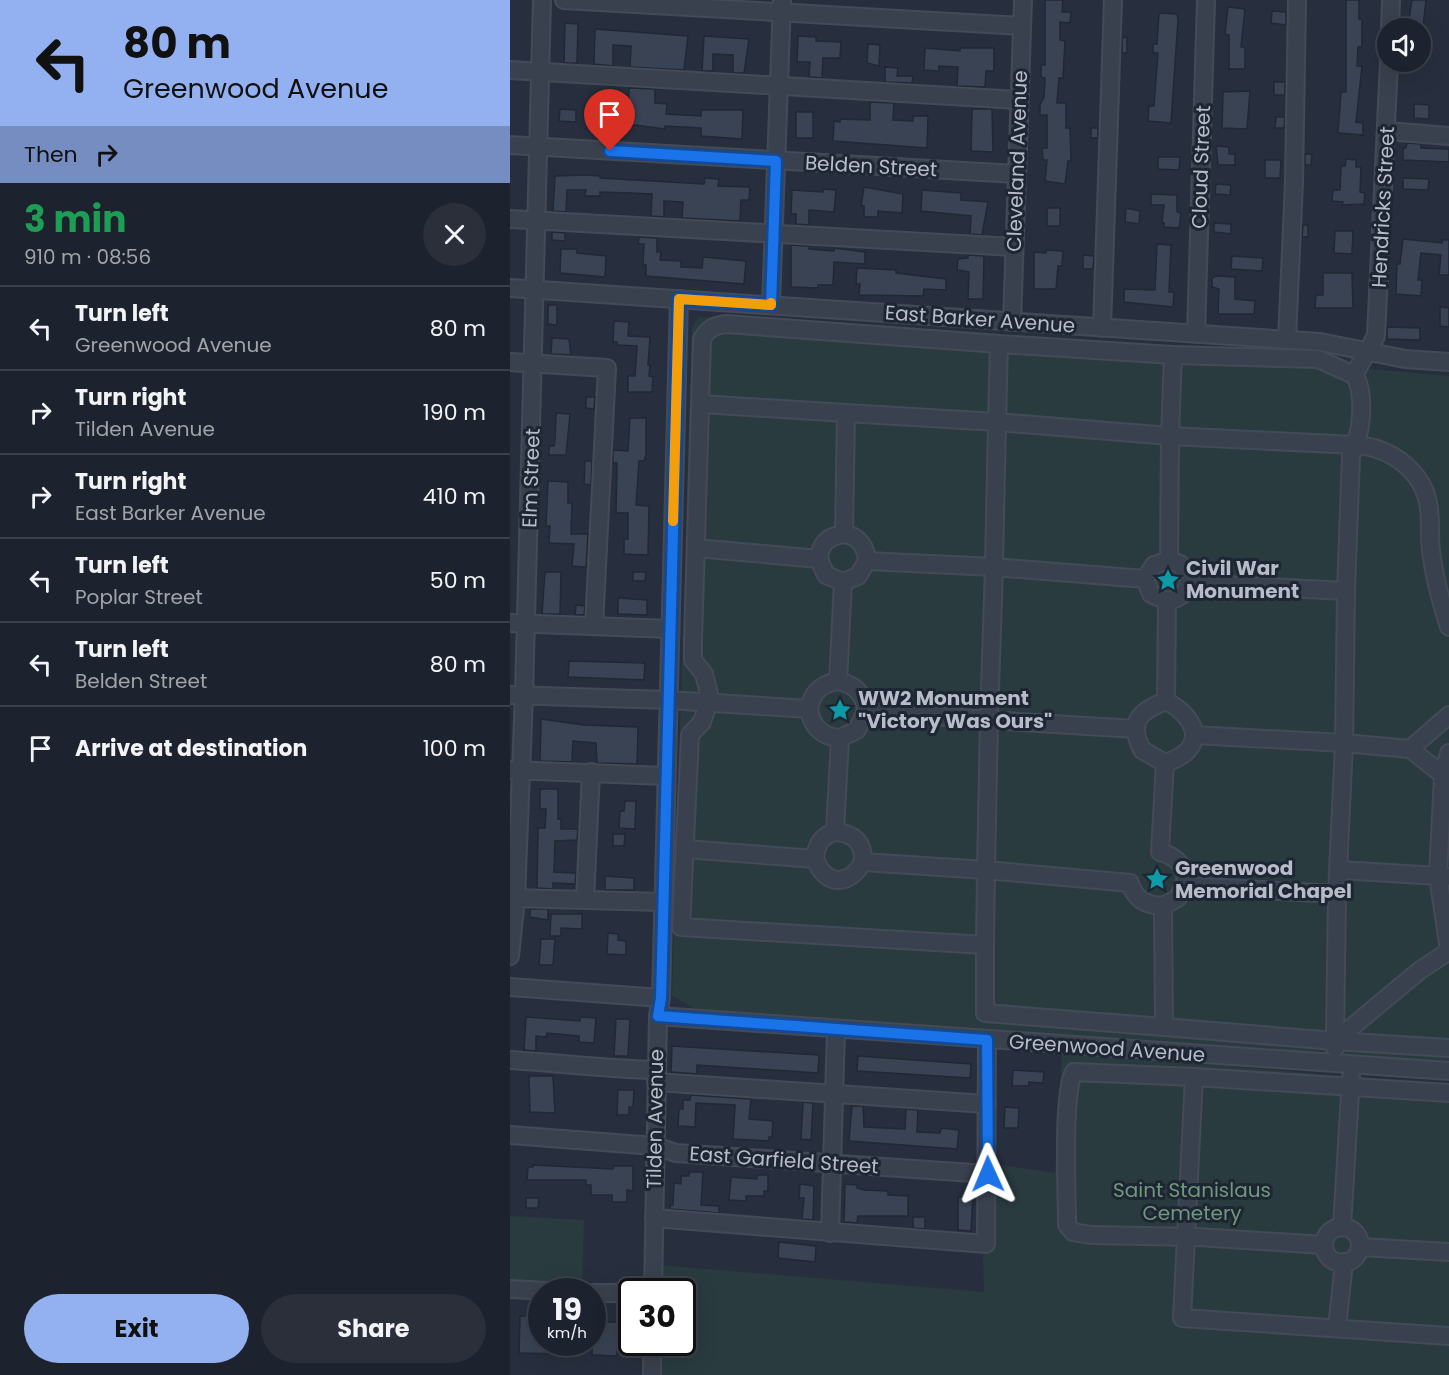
<!DOCTYPE html>
<html lang="en">
<head>
<meta charset="utf-8">
<style>
	body { margin:0; font-family:Poppins,sans-serif; background:#2a2f3a; color:#f1f3f6; height:100vh; display:flex; flex-direction:column; font-size:22px; white-space:nowrap }
	* { box-sizing:border-box; margin:0 }
	p { font-size:20px; color:#a0a4aa }
	.icon { flex:none; width:33px; height:33px; fill:none; stroke:currentColor; stroke-width:2; stroke-linecap:round; stroke-linejoin:round }
	.map { position:relative; flex:1; overflow:hidden }
	.drawer { display:flex; flex-direction:column; background:#1d232e; width:510px }
	.drawer>* { flex:none }
	.banner { background:#93b1f1; color:#111; overflow:hidden }
	.tools { position:absolute; left:867px; top:18px; display:grid; gap:12px }
	.tools a { display:grid; place-items:center; width:54px; height:54px; border-radius:50%; background:#1d232e; box-shadow:0 6px 24px #0002,0 0 0 2px #3b404a; font-size:30px }
	.speed { position:absolute; left:18px; top:1278px; display:flex; gap:12px; font-size:30px; font-weight:700; text-align:center }
	.speed>* { display:grid; place-content:center; width:78px; height:78px; border-radius:50%; background:#1d232e; box-shadow:0 6px 24px #0002,0 0 0 2px #3b404a; line-height:1 }
	.speed small { font-size:15px; font-weight:400 }
	.speed .limit { border:3px solid #111; border-radius:9px; background:#fff; color:#111 }
	.pin { position:absolute; display:grid; place-items:center; width:51px; height:51px; color:#fff; margin:-62px -26px; border-radius:50% 50% 50% 0; rotate:-45deg; box-shadow:0 0 6px #0007 }
	.pin .icon { rotate:45deg }
	.me { position:absolute; width:66px; margin:-33px; rotate:359deg; stroke-linejoin:round; filter:drop-shadow(0 0 4px #0008) }
	.turn { display:flex; align-items:center; gap:21px; height:126px; padding:0 24px; font-size:27px }
	.turn .icon { width:78px; height:78px; stroke-width:2.5 }
	.turn b { display:block; font-size:42px; line-height:51px }
	.then { display:flex; align-items:center; height:57px; padding:0 24px; background:#0003; gap:12px; font-size:22px }
	.round { display:grid; place-items:center; flex:none; width:63px; height:63px; border-radius:32px; background:#2a2f3a }
	.summary { display:flex; align-items:center; justify-content:space-between; height:102px; padding:0 24px }
	h1 { font-size:36px; font-weight:700; line-height:45px; color:#1e9e55 }
	.button { display:flex; gap:12px; margin-top:auto; padding:12px 24px }
	.button a { flex:1; height:69px; border-radius:36px; background:#93b1f1; color:#111; font-size:24px; font-weight:700; line-height:69px; text-align:center }
	.button a+a { background:#2a2f3a; color:#f1f3f6 }
	ul { padding:0; list-style:none }
	li { display:flex; align-items:center; gap:18px; height:84px; padding:0 24px; border-top:2px solid #3b404a }
	li div { flex:1 }
	li b { display:block; font-size:22px }
	li em { font-style:normal }
	main { display:flex; flex:1; min-height:0 }
	.map>svg:first-child { display:block }
</style>
</head>
<body>
<main>
<section class="drawer">
<div class="banner">
<div class="turn"><svg class="icon" aria-label="left" viewBox="0 0 24 24"><path d="M17 20v-9H6M10 6l-5 5 5 5"/></svg><div><b>80 m</b>Greenwood Avenue</div></div>
<div class="then">Then<svg class="icon" aria-label="right" viewBox="0 0 24 24"><path d="M7 20v-9h11M14 6l5 5-5 5"/></svg></div>
</div>
<div class="summary"><div><h1>3 min</h1><p>910 m · 08:56</p></div><a class="round"><svg class="icon" aria-label="close" viewBox="0 0 24 24"><path d="M6 6l12 12M18 6L6 18"/></svg></a></div>
<ul>
<li><svg class="icon" aria-label="left" viewBox="0 0 24 24"><path d="M17 20v-9H6M10 6l-5 5 5 5"/></svg><div><b>Turn left</b><p>Greenwood Avenue</p></div><em>80 m</em></li>
<li><svg class="icon" aria-label="right" viewBox="0 0 24 24"><path d="M7 20v-9h11M14 6l5 5-5 5"/></svg><div><b>Turn right</b><p>Tilden Avenue</p></div><em>190 m</em></li>
<li><svg class="icon" aria-label="right" viewBox="0 0 24 24"><path d="M7 20v-9h11M14 6l5 5-5 5"/></svg><div><b>Turn right</b><p>East Barker Avenue</p></div><em>410 m</em></li>
<li><svg class="icon" aria-label="left" viewBox="0 0 24 24"><path d="M17 20v-9H6M10 6l-5 5 5 5"/></svg><div><b>Turn left</b><p>Poplar Street</p></div><em>50 m</em></li>
<li><svg class="icon" aria-label="left" viewBox="0 0 24 24"><path d="M17 20v-9H6M10 6l-5 5 5 5"/></svg><div><b>Turn left</b><p>Belden Street</p></div><em>80 m</em></li>
<li><svg class="icon" aria-label="arrive" viewBox="0 0 24 24"><path d="M6 21V4h12l-3 4 3 4H6"/></svg><div><b>Arrive at destination</b></div><em>100 m</em></li>
</ul>
<div class="button"><a>Exit</a><a>Share</a></div>
</section>
<div class="map">
<svg width="939" height="1375" viewBox="0 0 939 1375">
	<rect width="100%" height="100%" fill="#272f3e"/>
	<g fill="#293b3f">
		<polygon points="189,317 813,355 848,368 939,376 939,1062 191,1012 162,996 182,327"/>
		<polygon points="552,1052 939,1085 939,1375 151,1375 150,1343 172,1342 172,1292 149,1291 149,1265 474,1292 473,1255 479,1245 484,1164 545,1173"/>
		<polygon points="0,1216 74,1220 72,1286 0,1282"/>
	</g>
	<g fill="#394354" stroke="#212835" stroke-width="1.5">
		<polygon points="535,0 553,0 552,12 561,12 560,23 550,22 550,40 555,41 553,78 549,78 547,103 556,103 556,128 560,128 561,161 558,161 555,184 535,181 537,160 533,160 532,148 537,148 537,115 530,115 530,105 534,97 535,78 531,77 531,65 535,65"/>
		<polygon points="836,0 849,0 849,19 852,19 852,47 848,47 847,66 852,66 846,122 853,123 853,135 828,133 831,92 836,92"/>
		<polygon points="902,0 916,0 913,27 898,25"/>
		<polygon points="718,7 735,9 731,47 735,47 735,69 719,69 719,35 715,34"/>
		<polygon points="762,11 776,12 776,25 761,23"/>
		<polygon points="649,13 667,14 668,20 661,123 638,121 639,106 644,106 648,53 643,53 643,44 647,44"/>
		<polygon points="55,23 68,24 67,63 54,63"/>
		<polygon points="85,29 178,36 174,70 120,67 121,46 103,45 103,66 84,64"/>
		<polygon points="194,36 239,39 234,73 223,73 223,55 203,54 203,71 192,71"/>
		<polygon points="288,36 306,37 306,41 331,42 330,58 313,58 312,78 299,77 300,62 287,62"/>
		<polygon points="617,37 617,53 612,53 612,38"/>
		<polygon points="358,44 370,45 369,66 357,63"/>
		<polygon points="415,48 450,51 450,48 484,48 484,71 476,71 475,87 447,86 448,67 429,66 429,71 414,70"/>
		<polygon points="375,67 388,68 387,76 403,76 402,83 375,82"/>
		<rect x="764" y="82" width="11" height="13"/>
		<polygon points="119,88 145,89 145,103 157,104 156,114 191,116 191,110 233,110 232,139 191,136 191,128 155,126 155,129 118,124"/>
		<polygon points="740,91 737,129 712,128 713,92"/>
		<polygon points="81,99 102,100 102,123 96,123 95,126 78,125"/>
		<polygon points="360,102 384,103 383,120 403,121 403,116 418,116 417,148 323,141 324,121 330,122 330,119 360,120"/>
		<polygon points="904,104 919,105 919,119 904,118"/>
		<polygon points="50,109 66,110 66,122 49,121"/>
		<polygon points="462,109 482,109 483,152 461,151"/>
		<rect x="286" y="112" width="17" height="26"/>
		<polygon points="766,117 775,117 774,128 765,128"/>
		<rect x="581" y="128" width="7" height="10"/>
		<polygon points="897,143 911,144 911,148 939,149 939,162 893,160 893,148 896,148"/>
		<polygon points="706,146 719,147 719,154 725,154 725,165 708,165"/>
		<polygon points="795,154 802,154 801,165 795,165"/>
		<polygon points="648,157 670,157 669,170 648,169"/>
		<polygon points="836,159 846,160 846,167 851,167 850,192 855,193 854,204 832,205 833,202 822,201 823,190 830,190 831,166 835,166"/>
		<polygon points="755,160 771,160 770,178 755,178"/>
		<polygon points="76,175 90,176 90,178 194,184 195,178 209,179 208,186 240,187 239,200 231,200 230,221 172,218 173,202 154,201 154,217 141,216 142,194 120,193 90,192 90,196 75,196 76,190 57,190 56,212 43,211 45,176"/>
		<polygon points="893,178 919,179 918,190 893,189"/>
		<polygon points="706,184 721,185 720,195 705,194"/>
		<polygon points="354,187 393,194 392,213 368,211 368,217 354,217 354,206 351,206"/>
		<polygon points="313,189 326,190 324,212 299,210 299,225 286,224 286,214 281,214 282,190 313,192"/>
		<polygon points="412,190 451,193 451,200 478,202 472,235 460,234 461,216 411,211"/>
		<polygon points="641,194 667,195 667,212 671,213 669,228 654,227 654,223 652,223 654,205 641,205"/>
		<rect x="537" y="208" width="13" height="18"/>
		<polygon points="616,208 630,211 629,224 615,222"/>
		<polygon points="704,223 721,224 721,234 704,232"/>
		<polygon points="793,225 798,225 798,237 792,237"/>
		<polygon points="825,231 843,231 842,254 824,253"/>
		<polygon points="42,232 55,233 55,241 42,240"/>
		<polygon points="129,237 147,238 147,252 151,252 150,260 171,261 171,267 192,268 193,257 236,261 234,284 136,276 136,265 133,265 134,244 128,244"/>
		<polygon points="893,239 932,243 932,240 939,240 939,275 929,275 931,255 911,253 908,280 912,280 911,296 886,294 887,264 890,264"/>
		<polygon points="647,244 661,245 659,292 664,292 663,307 614,302 614,289 645,290"/>
		<polygon points="281,245 299,246 299,249 324,251 324,248 355,252 355,264 324,262 323,285 308,285 308,288 281,287"/>
		<polygon points="51,249 67,249 67,253 96,256 95,277 50,273"/>
		<polygon points="536,250 553,251 552,266 548,266 546,289 524,289 524,252 536,253"/>
		<polygon points="458,255 474,256 473,299 458,299 459,272 447,270 448,259 458,258"/>
		<polygon points="573,255 584,256 583,269 573,269"/>
		<polygon points="722,256 753,258 752,271 721,269"/>
		<polygon points="347,268 386,270 386,273 436,279 436,290 414,289 413,296 349,295 350,284 346,284"/>
		<polygon points="813,273 842,273 843,308 805,308 806,295 813,295"/>
		<polygon points="706,276 725,277 725,299 745,301 744,314 708,314 709,289 702,287 702,278"/>
		<polygon points="38,305 47,305 47,325 38,324"/>
		<polygon points="930,307 939,308 939,327 930,326"/>
		<polygon points="104,321 119,322 118,336 140,337 138,365 140,365 139,376 143,377 142,392 118,392 118,376 125,376 127,346 107,345 107,342 103,342"/>
		<polygon points="877,327 910,328 910,340 877,339"/>
		<polygon points="42,338 59,339 61,355 41,354"/>
		<polygon points="76,397 85,397 84,409 76,408"/>
		<polygon points="46,413 60,414 56,455 39,455 39,446 44,446 45,441"/>
		<polygon points="120,418 136,418 136,455 134,461 129,461 126,505 139,506 138,555 114,554 114,539 118,539 118,513 106,513 107,463 103,463 103,450 118,451"/>
		<polygon points="75,461 82,461 81,485 74,484"/>
		<polygon points="38,481 58,482 58,503 62,503 61,534 78,534 76,567 62,566 64,544 39,543 40,526 36,526"/>
		<polygon points="35,572 51,572 50,614 32,614"/>
		<polygon points="123,572 136,572 135,581 123,581"/>
		<polygon points="108,598 137,600 137,615 108,614"/>
		<polygon points="66,605 75,606 74,615 65,615"/>
		<polygon points="59,661 135,663 134,680 58,677"/>
		<polygon points="31,719 74,725 128,727 127,764 87,763 86,743 63,741 62,762 30,761"/>
		<polygon points="30,789 48,789 48,819 51,819 51,829 68,829 67,840 45,841 44,872 66,873 65,884 43,883 43,889 27,888 28,828 35,828 36,809 30,809"/>
		<polygon points="115,801 126,801 125,829 109,828 110,811 114,811"/>
		<polygon points="103,834 115,834 114,846 103,846"/>
		<polygon points="95,876 124,878 124,890 95,890"/>
		<polygon points="20,909 38,909 38,920 20,917"/>
		<polygon points="41,914 72,914 72,929 51,928 51,936 40,936"/>
		<polygon points="98,933 108,934 108,940 116,941 116,955 97,954"/>
		<polygon points="31,939 45,939 43,965 29,965"/>
		<polygon points="16,1017 70,1021 70,1017 86,1018 84,1043 69,1042 69,1036 37,1033 36,1037 26,1036 26,1051 14,1050"/>
		<polygon points="106,1019 120,1019 118,1056 104,1056"/>
		<polygon points="162,1046 309,1055 308,1073 187,1065 187,1074 161,1072"/>
		<polygon points="348,1056 461,1064 460,1078 347,1071"/>
		<polygon points="503,1070 534,1072 533,1083 519,1082 519,1086 502,1086"/>
		<polygon points="19,1076 43,1076 45,1113 20,1112"/>
		<polygon points="108,1090 124,1090 123,1107 119,1107 119,1115 107,1115"/>
		<polygon points="181,1095 241,1099 239,1119 263,1121 262,1137 259,1137 259,1141 223,1139 225,1105 186,1103 185,1127 168,1126 169,1109 173,1109 173,1100 180,1100"/>
		<polygon points="293,1102 303,1103 301,1140 291,1139"/>
		<polygon points="342,1106 353,1106 354,1127 395,1129 396,1109 408,1110 407,1132 430,1133 431,1128 449,1130 447,1149 339,1141"/>
		<polygon points="495,1107 509,1108 508,1128 494,1128"/>
		<polygon points="23,1165 103,1169 103,1166 123,1166 123,1191 117,1190 117,1202 102,1202 102,1195 81,1195 81,1185 76,1185 76,1180 17,1180 18,1167 23,1167"/>
		<polygon points="179,1172 193,1172 191,1205 209,1206 209,1213 160,1209 160,1205 163,1205 164,1183 171,1184 171,1176 179,1176"/>
		<polygon points="247,1175 258,1175 258,1191 254,1191 254,1196 236,1196 236,1201 219,1200 221,1177 247,1179"/>
		<polygon points="290,1184 304,1186 303,1220 292,1219 294,1198 289,1198"/>
		<polygon points="335,1184 347,1185 347,1188 354,1190 378,1191 378,1195 398,1196 398,1216 348,1216 347,1223 334,1222"/>
		<polygon points="454,1195 463,1195 461,1231 448,1230 448,1197 454,1197"/>
		<polygon points="16,1198 29,1198 28,1208 16,1208"/>
		<polygon points="403,1217 415,1217 415,1229 403,1228"/>
		<polygon points="269,1242 306,1246 305,1262 268,1258"/>
		<polygon points="10,1316 25,1316 25,1342 55,1342 54,1354 9,1353"/>
		<polygon points="83,1322 108,1322 107,1356 82,1355"/>
	</g>
	<g fill="none" stroke-linecap="round" stroke-linejoin="round">
		<g stroke="#444a57" stroke-width="20">
			<g id="minor">
				<polyline points="54,0 512,26"/>
				<polyline points="880,28 881,0"/>
				<polyline points="0,70 509,100"/>
				<polyline points="877,131 939,136"/>
				<polyline points="0,145 507,174"/>
				<polyline points="0,219 504,247"/>
				<polyline points="0,288 810,342 895,359 939,362"/>
				<polyline points="261,305 272,0"/>
				<polyline points="502,322 513,0"/>
				<polyline points="592,328 603,0"/>
				<polyline points="686,334 696,0"/>
				<polyline points="777,340 784,182 787,0"/>
				<path d="M663,355L808,359L844,375C855,391 852,427 845,445C881,447 915,472 919,509C921,523 919,537 921,551C924,577 931,602 939,627"/>
				<polyline points="0,362 97,368 84,626"/>
				<polyline points="844,375 866,336 879,62"/>
				<path d="M191,404L336,413L334,534C319,536 310,543 309,559"/>
				<path d="M334,534C349,536 356,547 357,561"/>
				<path d="M186,548L309,559L316,575L333,582L328,681C311,684 302,692 299,709"/>
				<polyline points="635,579 644,565 659,560 660,436 845,445 841,456 836,591 679,583"/>
				<polyline points="333,582 348,576 357,561 484,567 487,422 336,413"/>
				<polyline points="836,591 834,743 900,749 939,715"/>
				<path d="M657,601C671,598 678,593 679,578L670,564L659,560"/>
				<polyline points="0,623 160,629"/>
				<path d="M328,681C345,685 354,693 356,711L479,720L484,567L635,579L641,594L657,601L656,701"/>
				<path d="M0,695L158,700L299,709C302,727 312,737 330,738L325,832C311,836 306,845 305,859"/>
				<polyline points="330,738 347,730 356,711"/>
				<polyline points="900,749 933,775 928,876 939,877"/>
				<polyline points="1,770 156,776"/>
				<polyline points="933,775 939,753"/>
				<path d="M325,832C344,833 354,843 353,862L476,870L479,720L626,729"/>
				<path d="M175,849L305,859C316,887 339,886 353,862"/>
				<polyline points="830,870 928,876 939,950"/>
				<polyline points="675,886 827,894 834,743 684,735"/>
				<polyline points="0,898 153,902"/>
				<polyline points="75,900 81,772"/>
				<path d="M653,906L668,898L676,880C674,864 665,856 650,852L655,763C697,750 690,719 656,701C629,711 618,722 632,750L655,763"/>
				<path d="M475,945L476,870L620,883C625,900 636,905 653,906L654,1027L475,1013V945L171,927L180,735L192,722L200,698L194,674L183,660V641L192,339C198,329 204,325 216,324L489,344L487,422L660,436L663,355L489,344"/>
				<polyline points="0,956 6,898 14,695 32,0"/>
				<polyline points="0,987 151,998"/>
				<polyline points="148,1016 939,1071"/>
				<polyline points="654,1027 825,1041 827,894"/>
				<polyline points="825,1041 939,1048"/>
				<polyline points="825,1048 825,1041 909,971 939,951"/>
				<path d="M0,1060C49,1063 97,1069 146,1070"/>
				<path d="M684,1077L564,1072C552,1094 557,1194 557,1225L563,1232L581,1235L687,1237L814,1245"/>
				<polyline points="146,1082 477,1104"/>
				<polyline points="939,1093 684,1077 672,1318 939,1336"/>
				<polyline points="0,1135 145,1146 166,1153 478,1174"/>
				<polyline points="144,1218 476,1244 477,1040"/>
				<polyline points="832,1227 841,1077"/>
				<circle cx="832" cy="1245" r="18"/>
				<polyline points="320,1233 326,1029"/>
				<polyline points="850,1247 939,1252"/>
				<polyline points="0,1289 57,1292"/>
				<polyline points="143,1292 148,1016 151,998 169,299"/>
				<polyline points="82,1293 122,1293"/>
				<polyline points="827,1328 834,1262"/>
				<polyline points="142,1375 142,1342"/>
			</g>
		</g>
		<use href="#minor" stroke="#3a414e" stroke-width="16"/>
	</g>
	<g fill="none" stroke-linecap="round" stroke-linejoin="round">
		<g stroke="#114b97" stroke-width="15">
			<polyline id="route" points="100,151 266,161 261,305 169,299 151,998 148,1016 477,1040 478,1174"/>
		</g>
		<use href="#route" stroke="#1a73e8" stroke-width="10"/>
		<polyline stroke="#f59e0b" stroke-width="10" points="163,521 169,299 261,305 261,303"/>
	</g>
	<defs>
		<g id="sight-bare" transform="scale(1.8)"><path d="M0-6L1.8-2.2L6-1.7L2.9 1.2L3.7 5.4L0 3.3L-3.7 5.4L-2.9 1.2L-6-1.7L-1.8-2.2Z" fill="#0f9aa8" stroke="#1f2633" stroke-width="2.5" paint-order="stroke"/></g>
	</defs>
	<g fill-rule="evenodd">
		<use href="#sight-bare" x="658" y="580"/>
		<use href="#sight-bare" x="330" y="710"/>
		<use href="#sight-bare" x="647" y="879"/>
	</g>
	<g text-anchor="middle" stroke-width="6" stroke-linejoin="round" paint-order="stroke">
		<g font-size="20" fill="#b7bcc9" stroke="#1f2633">
			<text transform="translate(507 161) rotate(-88)" y="7">Cleveland Avenue</text>
			<text transform="translate(361 166) rotate(3)" y="7">Belden Street</text>
			<text transform="translate(691 167) rotate(-88)" y="7">Cloud Street</text>
			<text transform="translate(873 207) rotate(-87)" y="7">Hendricks Street</text>
			<text transform="translate(470 319) rotate(4)" y="7">East Barker Avenue</text>
			<text transform="translate(21 478) rotate(-88)" y="7">Elm Street</text>
			<text transform="translate(597 1048) rotate(4)" y="7">Greenwood Avenue</text>
			<text transform="translate(145 1119) rotate(-89)" y="7">Tilden Avenue</text>
			<text transform="translate(274 1160) rotate(4)" y="7">East Garfield Street</text>
		</g>
		<g font-size="20" font-weight="bold" fill="#b7bcc9" stroke="#1f2633" text-anchor="start">
			<text x="676" y="575">Civil War<tspan x="676" dy="23">Monument</tspan></text>
			<text x="348" y="705">WW2 Monument<tspan x="348" dy="23">"Victory Was Ours"</tspan></text>
			<text x="665" y="875">Greenwood<tspan x="665" dy="23">Memorial Chapel</tspan></text>
		</g>
		<g font-size="20" fill="#6f987c" stroke="#1f2633">
			<text x="682" y="1197">Saint Stanislaus<tspan x="682" dy="23">Cemetery</tspan></text>
		</g>
	</g>
</svg>
<div class="tools">
<a><svg class="icon" aria-label="sound" viewBox="0 0 24 24"><path d="M4 9h4l5-4v14l-5-4H4zM17 9q2 3 0 6"/></svg></a>
</div>
<div class="speed"><div>19<small>km/h</small></div><div class="limit">30</div></div>
<div class="pin" style="left:100px;top:151px;background:#d93025"><svg class="icon" aria-label="arrive" viewBox="0 0 24 24"><path d="M6 21V4h12l-3 4 3 4H6"/></svg></div>
<svg class="me" style="left:478px;top:1174px" viewBox="-20 -20 40 40"><path d="M0-17L14 15 0 8-14 15z" fill="#1a73e8" stroke="#fff" stroke-width="4"/></svg>
</div>
</main>
</body>
</html>
